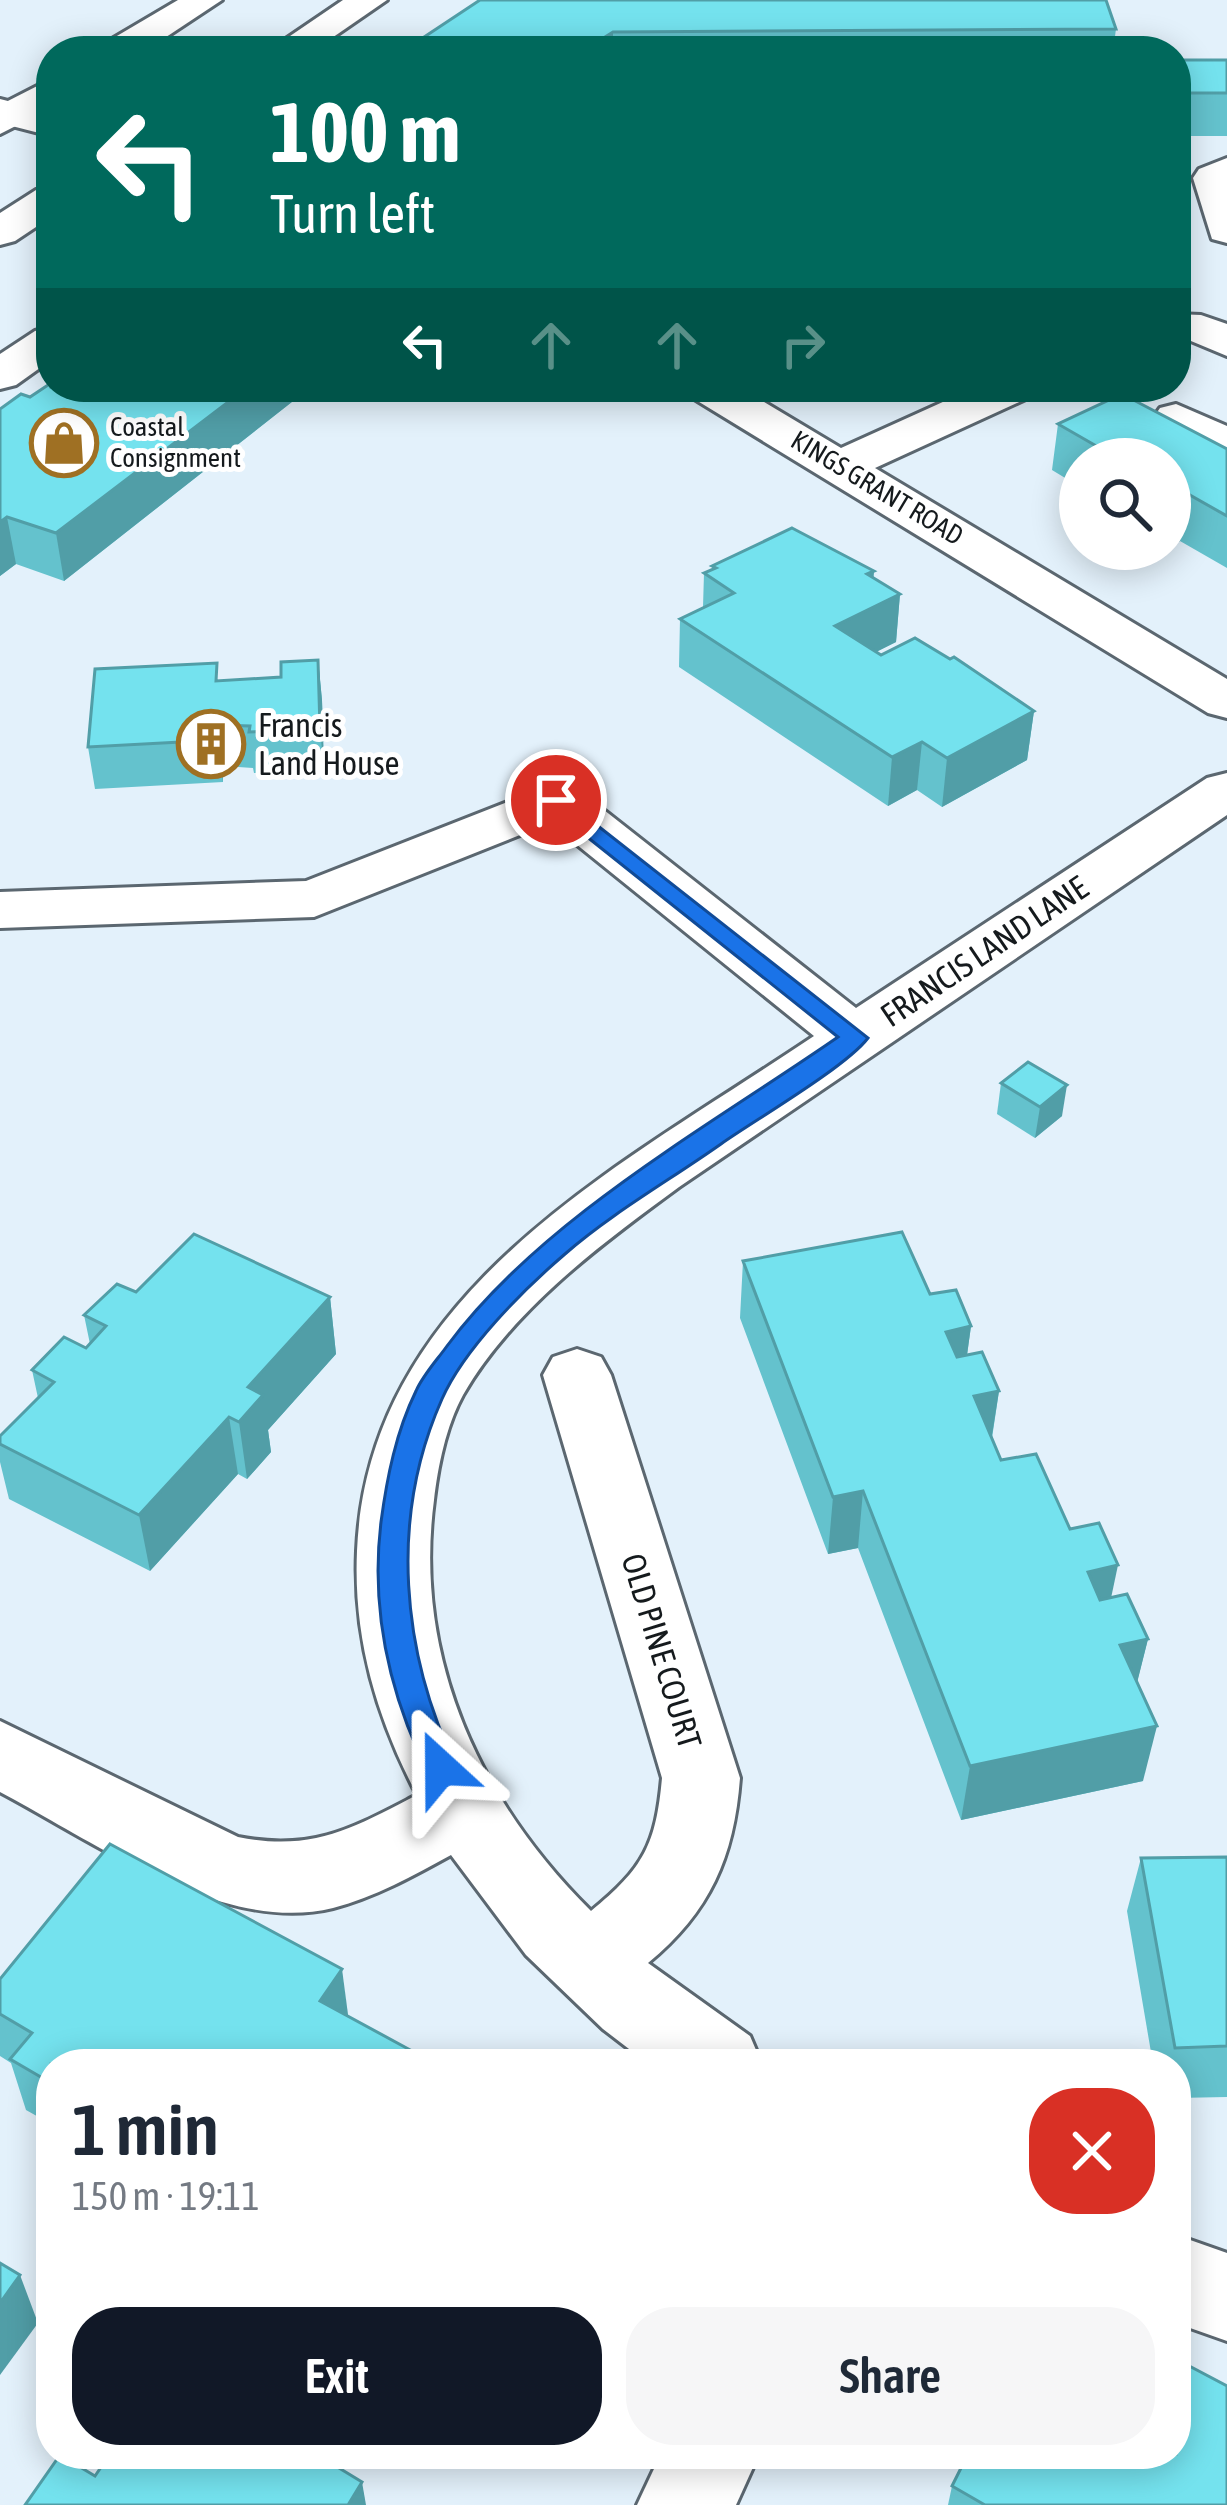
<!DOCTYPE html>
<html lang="en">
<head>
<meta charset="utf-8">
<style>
	body { margin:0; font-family:"Asap Condensed",sans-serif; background:#f6f6f7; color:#1f2937; height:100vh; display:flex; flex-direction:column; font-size:45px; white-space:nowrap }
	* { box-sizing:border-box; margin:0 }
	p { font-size:39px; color:#747a83 }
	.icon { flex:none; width:66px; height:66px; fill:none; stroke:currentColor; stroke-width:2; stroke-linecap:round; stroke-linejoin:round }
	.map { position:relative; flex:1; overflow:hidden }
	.details { position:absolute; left:36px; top:2049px; width:1155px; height:420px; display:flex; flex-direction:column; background:#fff; border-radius:48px; box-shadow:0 6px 30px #0003 }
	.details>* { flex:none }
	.hud { position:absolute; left:36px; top:36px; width:1155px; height:366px; border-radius:48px; box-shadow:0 6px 30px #0003; background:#00695c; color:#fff; overflow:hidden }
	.tools { position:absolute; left:1059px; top:438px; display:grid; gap:24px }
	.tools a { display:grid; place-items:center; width:132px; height:132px; border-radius:50%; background:#fff; box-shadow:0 6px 30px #0003; font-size:60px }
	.pin { position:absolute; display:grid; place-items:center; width:102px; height:102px; color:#fff; margin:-51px; border:6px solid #fff; border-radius:50%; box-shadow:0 3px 12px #0007 }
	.me { position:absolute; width:132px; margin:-66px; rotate:336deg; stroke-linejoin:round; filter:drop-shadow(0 0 9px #0008) }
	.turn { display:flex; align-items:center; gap:42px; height:252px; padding:0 36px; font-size:54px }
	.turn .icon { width:156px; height:156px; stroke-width:2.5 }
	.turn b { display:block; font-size:84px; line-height:102px }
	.lanes { display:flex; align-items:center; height:114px; padding:0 36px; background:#0003; justify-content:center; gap:60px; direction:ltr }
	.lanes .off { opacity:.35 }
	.round { display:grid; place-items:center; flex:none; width:126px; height:126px; border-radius:48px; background:#f6f6f7 }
	.overview { display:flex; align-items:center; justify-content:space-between; height:204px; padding:0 36px }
	h1 { font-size:72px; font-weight:600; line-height:90px }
	.cta { display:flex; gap:24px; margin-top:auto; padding:24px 36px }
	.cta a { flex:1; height:138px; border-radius:48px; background:#111827; color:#fff; font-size:48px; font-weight:600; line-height:138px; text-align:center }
	.cta a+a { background:#f6f6f7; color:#1f2937 }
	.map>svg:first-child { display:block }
</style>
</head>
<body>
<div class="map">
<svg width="1227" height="2505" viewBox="0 0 1227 2505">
	<rect width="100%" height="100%" fill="#e3f1fb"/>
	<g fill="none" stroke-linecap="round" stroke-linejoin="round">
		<g stroke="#5b6770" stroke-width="6">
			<g id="minor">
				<polygon points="0,99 51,112 51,136 0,123"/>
				<polygon points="1227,158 1227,243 1212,239 1193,178 1199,169"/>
				<polygon points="1176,314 1201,315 1227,324 1227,356 1191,341 1176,340"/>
				<polygon points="51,327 51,360 16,385 0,389 0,354 35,331"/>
				<polygon points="684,387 739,387 841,448 976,387 1037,387 1030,397 875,468 1227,679 1227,718 1208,713 691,397"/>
				<polygon points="1176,404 1227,426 1227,458 1160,428 1153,418 1160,408"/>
				<path d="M1227,773V815L679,1187C601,1244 512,1310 463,1395C446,1426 438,1466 434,1500C413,1658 480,1801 591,1911C644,1868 656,1844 662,1778L543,1375L553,1357L577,1349L601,1357L611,1375L740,1778C734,1857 710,1912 648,1963L750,2036L762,2064L646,2062L603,2029L526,1955L451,1855C413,1876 375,1897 333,1908C223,1935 95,1842 0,1792V1721L238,1837C313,1852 353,1828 417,1795C377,1718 353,1639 357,1551C368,1290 623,1165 814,1036L550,823L314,917L0,928V892L306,881L556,783L576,788L856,1008L1207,778Z"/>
				<polygon points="1176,2235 1227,2253 1227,2341 1176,2323"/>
				<polygon points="661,2454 759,2454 736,2505 637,2505"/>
			</g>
		</g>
		<g stroke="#5b6770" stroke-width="6">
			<g id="major">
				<polygon points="178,0 222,0 145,51 99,51 105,43"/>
				<polygon points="343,0 387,0 313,51 268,51"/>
				<polygon points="51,79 51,108 0,134 0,105"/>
				<polygon points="51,187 51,217 15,241 0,245 0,213 36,190"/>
			</g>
		</g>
		<use href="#minor" fill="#fff" fill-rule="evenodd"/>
		<use href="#major" fill="#fff" fill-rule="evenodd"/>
	</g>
	<g fill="#64c2cd">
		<polygon points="480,0 1116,29 1113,51 403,51"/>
		<rect x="1176" y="60" width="51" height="76"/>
		<polygon points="51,377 51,387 302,387 302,394 64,581 16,564 0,576 0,409 30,397 47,386 47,380"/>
		<polygon points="1058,424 1227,449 1227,568 1180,541 1176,543 1170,539 1170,459 1080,459 1080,487 1052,470"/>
		<polygon points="712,566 874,571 873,578 900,594 896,642 876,652 1034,711 1027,760 942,807 917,790 888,806 679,667 680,619 703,607 704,573 712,569"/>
		<polygon points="318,660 322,700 324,770 254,773 253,768 223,766 223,782 95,789 88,747 219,681 281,677"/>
		<polygon points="1001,1083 1062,1116 1035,1138 997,1114"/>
		<polygon points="743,1261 930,1294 971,1326 967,1355 999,1391 992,1438 1001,1460 1070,1529 1111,1598 1148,1639 1137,1682 1143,1781 961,1820 858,1548 828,1554 740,1318"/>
		<polygon points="136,1292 330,1297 336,1354 268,1430 271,1452 247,1479 238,1474 150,1571 9,1499 0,1462 0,1436 38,1398 32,1370 86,1348 90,1344 84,1315"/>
		<polygon points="1227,1857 1227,2097 1176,2098 1176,2064 1153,2064 1127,1911 1141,1858"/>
		<polygon points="0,1979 348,2016 436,2064 51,2064 51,2124 26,2110 11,2063 0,2056"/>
		<polygon points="952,2486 1227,2505 948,2505"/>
	</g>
	<g fill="#519ea7">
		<polygon points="613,32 613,51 586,51 586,49"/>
		<polygon points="538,39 539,51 521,51"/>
		<polygon points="248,387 302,387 302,394 64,581 56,533"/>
		<polygon points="1188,494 1180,541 1176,543 1184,496"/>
		<polygon points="7,517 16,564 0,576 0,522"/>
		<polygon points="874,571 871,608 900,594 896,642 832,674 835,626 867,574"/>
		<polygon points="318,660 322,700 324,770 320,729"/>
		<polygon points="1034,711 1027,760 942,807 947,758"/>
		<polygon points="218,725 223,766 223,782 218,740"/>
		<polygon points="922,742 917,790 888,806 892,757"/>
		<polygon points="1067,1085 1062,1116 1035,1138 1040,1107"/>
		<polygon points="330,1297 336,1354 268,1430 271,1452 247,1479 239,1422 248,1387"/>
		<polygon points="971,1326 963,1384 946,1332"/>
		<polygon points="999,1391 990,1448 974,1396"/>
		<polygon points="229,1417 238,1474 150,1571 139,1515"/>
		<polygon points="863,1491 858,1548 828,1554 833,1497"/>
		<polygon points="1118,1565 1106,1622 1088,1572"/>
		<polygon points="1148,1639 1134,1695 1120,1645"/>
		<polygon points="1157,1726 1143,1781 961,1820 970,1766"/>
		<polygon points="342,1969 349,2022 320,2001"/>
		<polygon points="20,2275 38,2323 0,2375 0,2303"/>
		<polygon points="362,2482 366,2505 348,2505"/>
	</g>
	<g fill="#74e2ee" stroke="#519ea7" stroke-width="3">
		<polygon points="480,0 1106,0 1116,29 613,32 586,49 538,39 521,51 403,51"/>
		<rect x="1176" y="60" width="51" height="33"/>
		<polygon points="51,383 51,387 248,387 56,533 7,517 0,522 0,409 21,394 30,397"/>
		<polygon points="1122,394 1227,449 1227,516 1188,494 1184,496 1170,488 1170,459 1119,459 1058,424"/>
		<polygon points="792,528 874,571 867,574 900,594 835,626 881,655 915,638 950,659 954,657 1034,711 947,758 922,742 892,757 680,619 734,593 704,573 716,568 712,566"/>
		<polygon points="318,660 320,729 249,732 250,726 218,725 218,740 88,747 95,669 217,663 216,681 281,677 281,662"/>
		<polygon points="1028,1062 1067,1085 1040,1107 1001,1083"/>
		<polygon points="902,1232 930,1294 956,1290 971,1326 946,1332 957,1357 982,1352 999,1391 974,1396 1001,1460 1036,1454 1070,1529 1099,1523 1118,1565 1088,1572 1100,1600 1127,1594 1148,1639 1120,1645 1157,1726 970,1766 863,1491 833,1497 743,1261"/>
		<polygon points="194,1234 330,1297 248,1387 263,1395 239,1422 229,1417 139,1515 0,1444 0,1436 54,1382 32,1370 64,1337 86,1348 106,1326 84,1315 117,1284 136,1292"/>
		<polygon points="110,1844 342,1969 320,2001 436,2064 89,2064 84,2061 81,2064 51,2064 51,2083 10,2059 32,2033 0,2014 0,1979"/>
		<polygon points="1227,1857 1227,2046 1175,2048 1141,1858"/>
		<polygon points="0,2263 20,2275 0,2303"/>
		<polygon points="1176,2359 1227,2386 1227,2505 985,2505 952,2486 968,2454 1176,2454"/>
		<polygon points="110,2454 316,2454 362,2482 348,2505 25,2505 60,2455 95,2476"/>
	</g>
	<path fill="#1a73e8" stroke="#114b97" stroke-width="3" d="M556,793L868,1038C846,1067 755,1120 721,1144C670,1180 612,1213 565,1254C523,1290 464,1349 442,1399C389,1518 401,1653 457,1768L452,1777L441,1781L430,1777C390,1697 370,1612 381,1522C387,1477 396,1432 416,1391C423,1375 437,1360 447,1346C541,1219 708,1127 838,1037L547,805V795Z"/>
	<defs>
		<g id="shop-ring" transform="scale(3.45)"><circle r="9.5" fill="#fff" stroke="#9f7023" stroke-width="1.5"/><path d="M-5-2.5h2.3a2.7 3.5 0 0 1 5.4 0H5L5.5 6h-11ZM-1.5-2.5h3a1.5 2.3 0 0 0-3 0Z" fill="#9f7023"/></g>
		<g id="building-ring" transform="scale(3.45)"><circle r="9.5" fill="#fff" stroke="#9f7023" stroke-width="1.5"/><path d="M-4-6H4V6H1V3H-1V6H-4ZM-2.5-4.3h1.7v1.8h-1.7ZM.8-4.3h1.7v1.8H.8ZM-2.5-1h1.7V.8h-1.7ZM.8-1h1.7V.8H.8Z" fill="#9f7023"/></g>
	</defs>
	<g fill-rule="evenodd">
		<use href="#shop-ring" x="64" y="443"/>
		<use href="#building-ring" x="211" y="744"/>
	</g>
	<g text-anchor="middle" stroke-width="10" stroke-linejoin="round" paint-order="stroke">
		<g font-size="27" fill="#151a1d" stroke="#fff" text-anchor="start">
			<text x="110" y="436">Coastal<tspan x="110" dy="31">Consignment</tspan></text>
		</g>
		<g font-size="27" fill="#151a1d" stroke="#fff">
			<text transform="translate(877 488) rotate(31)" y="9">KINGS GRANT ROAD</text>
		</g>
		<g font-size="33" fill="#151a1d" stroke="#fff" text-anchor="start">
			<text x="258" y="737">Francis<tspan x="258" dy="38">Land House</tspan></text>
		</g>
		<g font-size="33" fill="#151a1d" stroke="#fff">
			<text transform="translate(984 951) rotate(-34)" y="12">FRANCIS LAND LANE</text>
			<text transform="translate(662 1651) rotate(73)" y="12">OLD PINE COURT</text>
		</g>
	</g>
</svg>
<div class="tools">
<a><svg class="icon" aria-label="search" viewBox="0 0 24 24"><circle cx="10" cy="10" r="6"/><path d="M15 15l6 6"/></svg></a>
</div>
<div class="pin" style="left:556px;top:800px;background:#d93025"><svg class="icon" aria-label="arrive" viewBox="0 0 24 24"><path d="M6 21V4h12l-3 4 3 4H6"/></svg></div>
<svg class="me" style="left:441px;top:1768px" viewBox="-20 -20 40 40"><path d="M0-17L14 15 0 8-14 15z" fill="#1a73e8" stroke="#fff" stroke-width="4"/></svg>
<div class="hud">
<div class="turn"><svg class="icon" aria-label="left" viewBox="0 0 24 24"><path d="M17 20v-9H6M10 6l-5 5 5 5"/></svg><div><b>100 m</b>Turn left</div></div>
<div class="lanes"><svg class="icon" aria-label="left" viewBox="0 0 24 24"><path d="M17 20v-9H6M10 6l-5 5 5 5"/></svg><svg class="icon off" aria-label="ahead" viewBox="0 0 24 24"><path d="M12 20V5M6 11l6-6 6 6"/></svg><svg class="icon off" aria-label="ahead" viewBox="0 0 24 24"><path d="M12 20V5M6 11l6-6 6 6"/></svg><svg class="icon off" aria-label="right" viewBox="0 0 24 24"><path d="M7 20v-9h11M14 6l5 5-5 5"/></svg></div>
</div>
<section class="details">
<div class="overview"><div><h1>1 min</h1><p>150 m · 19:11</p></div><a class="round" style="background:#d93025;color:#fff"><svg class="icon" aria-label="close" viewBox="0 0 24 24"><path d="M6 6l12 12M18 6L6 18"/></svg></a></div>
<div class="cta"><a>Exit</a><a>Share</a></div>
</section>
</div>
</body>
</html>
